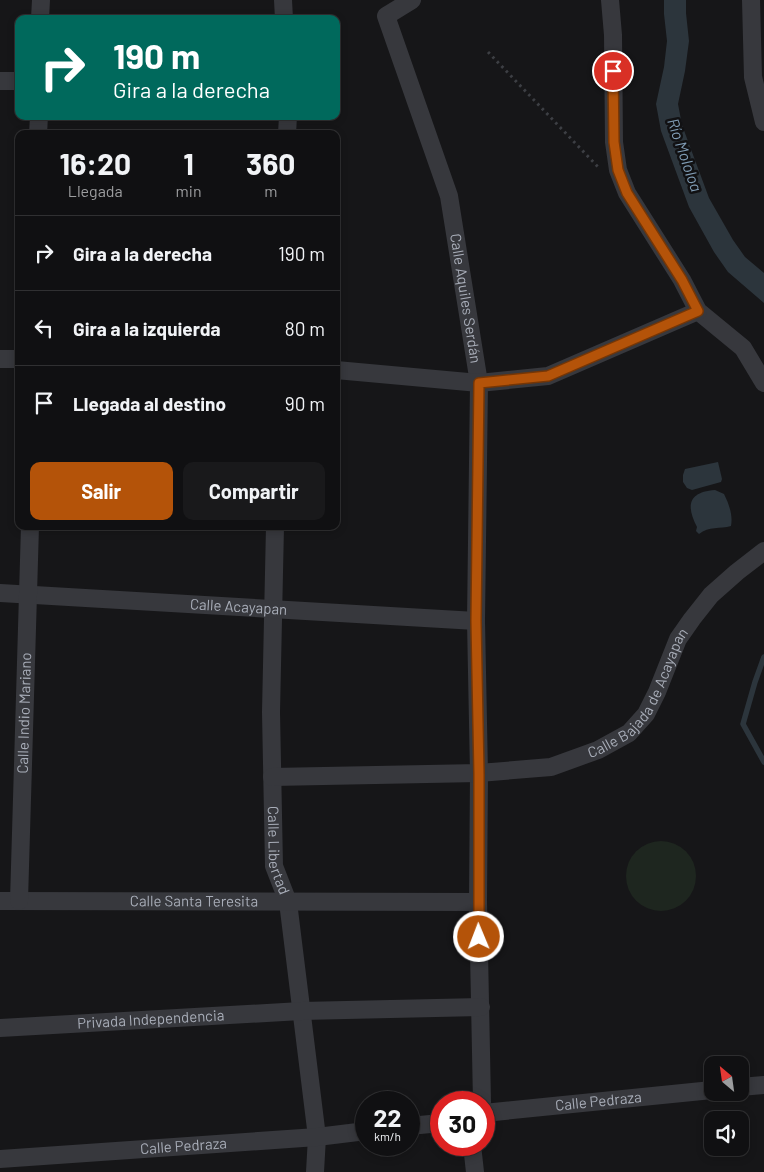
<!DOCTYPE html>
<html lang="es">
<head>
<meta charset="utf-8">
<style>
	body { margin:0; font-family:Barlow,sans-serif; background:#19191b; color:#f1f3f6; height:100vh; display:flex; flex-direction:column; font-size:19px; white-space:nowrap }
	* { box-sizing:border-box; margin:0 }
	p { font-size:16px; color:#9c9d9f }
	.icon { flex:none; width:28px; height:28px; fill:none; stroke:currentColor; stroke-width:2; stroke-linecap:round; stroke-linejoin:round }
	.map { position:relative; flex:1; overflow:hidden }
	.side { position:absolute; left:15px; top:130px; width:325px; height:400px; display:flex; flex-direction:column; background:#101012; border-radius:10px; box-shadow:0 2px 8px #0003,0 0 0 1px #303032 }
	.side>* { flex:none }
	.banner { position:absolute; left:15px; top:15px; width:325px; height:105px; border-radius:10px; box-shadow:0 2px 8px #0003,0 0 0 1px #303032; background:#00695c; color:#fff; overflow:hidden }
	.needle { width:32px; rotate:331deg }
	.controls { position:absolute; left:704px; top:1056px; display:grid; gap:10px }
	.controls a { display:grid; place-items:center; width:45px; height:45px; border-radius:10px; background:#101012; box-shadow:0 2px 8px #0003,0 0 0 1px #303032; font-size:25px }
	.speed { position:absolute; left:355px; top:1091px; display:flex; gap:10px; font-size:25px; font-weight:700; text-align:center }
	.speed>* { display:grid; place-content:center; width:65px; height:65px; border-radius:50%; background:#101012; box-shadow:0 2px 8px #0003,0 0 0 1px #303032; line-height:1 }
	.speed small { font-size:12px; font-weight:400 }
	.speed .limit { border:8px solid #d22; background:#fff; color:#111 }
	.pin { position:absolute; display:grid; place-items:center; width:42px; height:42px; color:#fff; margin:-21px; border:2px solid #fff; border-radius:50%; box-shadow:0 1px 5px #0007 }
	.me { position:absolute; width:55px; margin:-28px; rotate:359deg; stroke-linejoin:round; filter:drop-shadow(0 0 4px #0008) }
	.turn { display:flex; align-items:center; gap:18px; height:105px; padding:0 15px; font-size:22px }
	.turn .icon { width:65px; height:65px; stroke-width:2.5 }
	.turn b { display:block; font-size:35px; line-height:42px }
	.eta { display:flex; justify-content:space-evenly; align-items:center; height:85px; text-align:center }
	.eta b { font-size:30px; font-weight:700; line-height:35px }
	.action { display:flex; gap:10px; margin-top:auto; padding:10px 15px }
	.action a { flex:1; height:58px; border-radius:10px; background:#b45309; color:#fff; font-size:20px; font-weight:700; line-height:58px; text-align:center }
	.action a+a { background:#19191b; color:#f1f3f6 }
	ul { padding:0; list-style:none }
	li { display:flex; align-items:center; gap:15px; height:75px; padding:0 15px; border-top:1px solid #303032 }
	li div { flex:1 }
	li b { display:block; font-size:19px }
	li em { font-style:normal }
	.map>svg:first-child { display:block }
</style>
</head>
<body>
<div class="map">
<svg width="764" height="1172" viewBox="0 0 764 1172">
	<rect width="100%" height="100%" fill="#161618"/>
	<circle fill="#1e261f" cx="661" cy="876" r="35"/>
	<g fill="#2c353c">
		<polygon points="664,0 686,0 686,13 689,41 685,71 678,104 682,125 709,198 733,240 745,257 764,273 764,303 728,272 714,252 689,207 661,131 656,104 664,67 667,41 664,14"/>
		<polygon points="718,462 722,479 721,482 692,490 687,488 683,482 683,475 685,469"/>
		<path d="M715,490L724,494C729,504 733,515 731,526C720,529 709,526 699,534L696,531L697,527C686,506 688,492 715,490Z"/>
	</g>
	<g fill="none" stroke-linecap="round" stroke-linejoin="round">
		<polyline stroke="#2c353c" stroke-width="5.5" points="764,657 755,682 743,724 764,762"/>
		<polyline stroke="#3d3f44" stroke-width="3" stroke-dasharray="2.5 4" stroke-linecap="butt" points="488,52 600,169"/>
		<g stroke="#37383d" stroke-width="18">
			<polyline points="283,0 284,19"/>
			<path id="s1" d="M412,0L386,16L449,196L479,383L476,621L479,773L478,902L482,1102"/>
			<polyline points="610,0 613,35 614,142 618,170 627,193 682,280 698,311 743,348 764,383"/>
			<polyline points="751,0 753,77 764,122"/>
			<polyline points="40,19 41,0"/>
			<polyline points="0,81 19,81"/>
			<polyline points="38,134 39,116"/>
			<polyline points="287,134 288,116"/>
			<polyline points="0,359 19,359"/>
			<polyline points="336,370 479,383 548,376 698,311"/>
			<path id="s2" d="M275,526L271,712L274,866L288,902L317,1137L315,1172"/>
			<path id="s3" d="M0,593L476,621"/>
			<path id="s4" d="M272,777L479,773L551,767L598,750L629,733L646,714L657,692L678,639L692,619L711,595L737,572L764,551"/>
			<path id="s5" d="M0,901L478,902"/>
			<path id="s6" d="M19,901L30,526"/>
			<path id="s7" d="M0,1028L301,1011L481,1007"/>
			<polyline points="740,1087 764,1085"/>
			<path id="s8" d="M484,1113L712,1090"/>
			<polyline points="409,1126 441,1123"/>
			<polyline points="472,1145 475,1172"/>
			<path id="s9" d="M0,1159L317,1137L366,1131"/>
		</g>
	</g>
	<g fill="none" stroke-linecap="round" stroke-linejoin="round">
		<g stroke="#753606" stroke-width="12">
			<polyline id="route" points="479,937 479,774 476,621 479,383 548,376 698,311 682,280 627,193 618,170 614,142 613,71"/>
		</g>
		<use href="#route" stroke="#b45309" stroke-width="9"/>
	</g>
	<g text-anchor="middle" stroke-width="5" stroke-linejoin="round" paint-order="stroke">
		<g font-size="15" fill="#a8adb8" stroke="#111113">
			<text dy="5" stroke="none"><textPath href="#s1" startOffset="325">Calle Aquiles Serdán</textPath></text>
			<text dy="5" stroke="none"><textPath href="#s3" startOffset="239">Calle Acayapan</textPath></text>
			<text dy="5" stroke="none"><textPath href="#s4" startOffset="401">Calle Bajada de Acayapan</textPath></text>
			<text dy="5" stroke="none"><textPath href="#s6" startOffset="188">Calle Indio Mariano</textPath></text>
			<text dy="5" stroke="none"><textPath href="#s2" startOffset="325">Calle Libertad</textPath></text>
			<text dy="5" stroke="none"><textPath href="#s5" startOffset="194">Calle Santa Teresita</textPath></text>
			<text dy="5" stroke="none"><textPath href="#s7" startOffset="151">Privada Independencia</textPath></text>
			<text dy="5" stroke="none"><textPath href="#s8" startOffset="115">Calle Pedraza</textPath></text>
			<text dy="5" stroke="none"><textPath href="#s9" startOffset="184">Calle Pedraza</textPath></text>
		</g>
		<g font-size="16" font-style="italic" fill="#7f9bb3" stroke="#111113">
			<text transform="translate(685 155) rotate(71)" y="6">Río Mololoa</text>
		</g>
	</g>
</svg>
<div class="controls">
<a><svg class="needle" viewBox="-14 -14 28 28"><path d="M0-13l5 13h-10z" fill="#e53935"/><path d="M0 13l5-13h-10z" fill="#9c9d9f"/></svg></a>
<a><svg class="icon" aria-label="sound" viewBox="0 0 24 24"><path d="M4 9h4l5-4v14l-5-4H4zM17 9q2 3 0 6"/></svg></a>
</div>
<div class="speed"><div>22<small>km/h</small></div><div class="limit">30</div></div>
<div class="pin" style="left:613px;top:71px;background:#d93025"><svg class="icon" aria-label="arrive" viewBox="0 0 24 24"><path d="M6 21V4h12l-3 4 3 4H6"/></svg></div>
<svg class="me" style="left:479px;top:937px" viewBox="-20 -20 40 40"><circle r="17" fill="#b45309" stroke="#fff" stroke-width="3"/><path d="M0-11L8 9 0 5-8 9z" fill="#fff"/></svg>
<div class="banner">
<div class="turn"><svg class="icon" aria-label="right" viewBox="0 0 24 24"><path d="M7 20v-9h11M14 6l5 5-5 5"/></svg><div><b>190 m</b>Gira a la derecha</div></div>
</div>
<section class="side">
<div class="eta">
<div><b>16:20</b><p>Llegada</p></div>
<div><b>1</b><p>min</p></div>
<div><b>360</b><p>m</p></div>
</div>
<ul>
<li><svg class="icon" aria-label="right" viewBox="0 0 24 24"><path d="M7 20v-9h11M14 6l5 5-5 5"/></svg><div><b>Gira a la derecha</b></div><em>190 m</em></li>
<li><svg class="icon" aria-label="left" viewBox="0 0 24 24"><path d="M17 20v-9H6M10 6l-5 5 5 5"/></svg><div><b>Gira a la izquierda</b></div><em>80 m</em></li>
<li><svg class="icon" aria-label="arrive" viewBox="0 0 24 24"><path d="M6 21V4h12l-3 4 3 4H6"/></svg><div><b>Llegada al destino</b></div><em>90 m</em></li>
</ul>
<div class="action"><a>Salir</a><a>Compartir</a></div>
</section>
</div>
</body>
</html>
